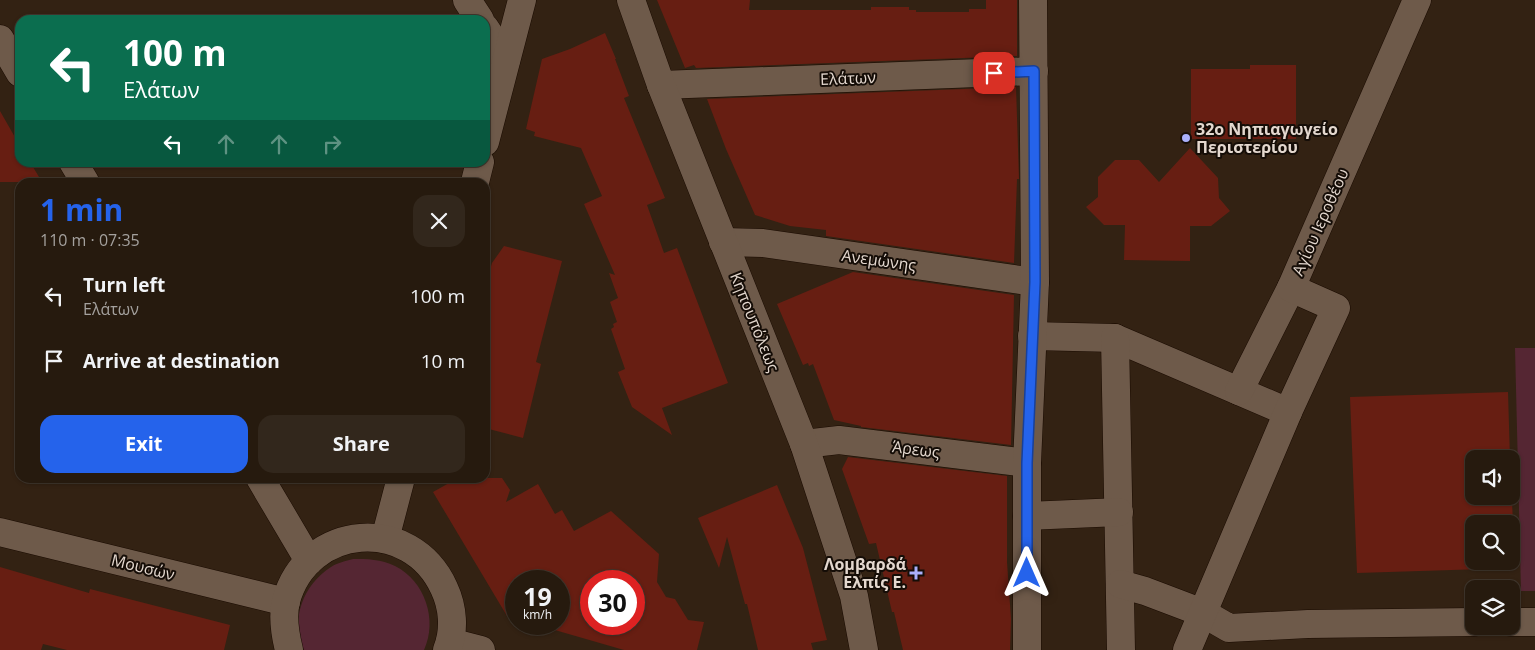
<!DOCTYPE html>
<html lang="en">
<head>
<meta charset="utf-8">
<style>
	body { margin:0; font-family:"Open Sans",sans-serif; background:#32271c; color:#f1f3f6; height:100vh; display:flex; flex-direction:column; font-size:19px; white-space:nowrap }
	* { box-sizing:border-box; margin:0 }
	p { font-size:16px; color:#a4a19e }
	.icon { flex:none; width:28px; height:28px; fill:none; stroke:currentColor; stroke-width:2; stroke-linecap:round; stroke-linejoin:round }
	.map { position:relative; flex:1; overflow:hidden }
	.panel { position:absolute; left:15px; top:178px; width:475px; height:305px; display:flex; flex-direction:column; background:#261a0e; border-radius:15px; box-shadow:0 1px 4px #0004,0 0 0 1px #42382e }
	.panel>* { flex:none }
	.guide { position:absolute; left:15px; top:15px; width:475px; height:152px; border-radius:15px; box-shadow:0 1px 4px #0004,0 0 0 1px #42382e; background:#0b6e4f; color:#fff; overflow:hidden }
	.buttons { position:absolute; left:1465px; top:450px; display:grid; gap:10px }
	.buttons a { display:grid; place-items:center; width:55px; height:55px; border-radius:10px; background:#261a0e; box-shadow:0 1px 4px #0004,0 0 0 1px #42382e; font-size:25px }
	.speed { position:absolute; left:505px; top:570px; display:flex; gap:10px; font-size:25px; font-weight:700; text-align:center }
	.speed>* { display:grid; place-content:center; width:65px; height:65px; border-radius:50%; background:#261a0e; box-shadow:0 1px 4px #0004,0 0 0 1px #42382e; line-height:1 }
	.speed small { font-size:12px; font-weight:400 }
	.speed .limit { border:8px solid #d22; background:#fff; color:#111 }
	.pin { position:absolute; display:grid; place-items:center; width:42px; height:42px; color:#fff; margin:-21px; border-radius:10px; box-shadow:0 2px 8px #0006 }
	.me { position:absolute; width:55px; margin:-28px; rotate:0deg; stroke-linejoin:round; filter:drop-shadow(0 0 4px #0008) }
	.turn { display:flex; align-items:center; gap:18px; height:105px; padding:0 25px; font-size:22px }
	.turn .icon { width:65px; height:65px; stroke-width:2.5 }
	.turn b { display:block; font-size:35px; line-height:42px }
	.lanes { display:flex; align-items:center; height:48px; padding:0 25px; background:#0003; justify-content:center; gap:25px; direction:ltr }
	.lanes .off { opacity:.35 }
	.round { display:grid; place-items:center; flex:none; width:52px; height:52px; border-radius:15px; background:#32271c }
	.headline { display:flex; align-items:center; justify-content:space-between; height:85px; padding:0 25px }
	h1 { font-size:30px; font-weight:700; line-height:38px; color:#2563eb }
	.action { display:flex; gap:10px; margin-top:auto; padding:10px 25px }
	.action a { flex:1; height:58px; border-radius:15px; background:#2563eb; color:#fff; font-size:20px; font-weight:700; line-height:58px; text-align:center }
	.action a+a { background:#32271c; color:#f1f3f6 }
	ul { padding:0; list-style:none }
	li { display:flex; align-items:center; gap:15px; height:65px; padding:0 25px }
	li div { flex:1 }
	li b { display:block; font-size:19px }
	li em { font-style:normal }
	.map>svg:first-child { display:block }
</style>
</head>
<body>
<div class="map">
<svg width="1535" height="650" viewBox="0 0 1535 650">
	<rect width="100%" height="100%" fill="#332213"/>
	<g fill="#552633">
		<polygon points="1515,348 1535,348 1535,591 1521,591"/>
		<path d="M353,559C367,559 381,559 395,566C425,581 438,620 424,650H304C290,619 303,585 331,567C337,563 346,561 353,559Z"/>
	</g>
	<g fill="#671e12" fill-rule="evenodd">
		<polygon points="657,0 750,0 749,10 871,10 871,7 909,7 909,10 916,10 916,12 969,12 969,9 986,9 986,0 1017,0 1017,56 696,68 694,65 685,68"/>
		<polygon points="605,33 616,59 615,59 629,96 624,98 665,198 647,205 664,253 677,248 728,383 662,408 672,435 632,407 618,372 625,369 611,329 614,327 613,324 617,322 610,302 618,298 609,273 615,275 584,204 602,196 581,148 534,136 535,132 526,129 542,59 570,49"/>
		<polygon points="1250,65 1296,65 1296,139 1191,139 1191,69 1250,69"/>
		<polygon points="1016,87 1019,179 1017,179 1014,263 826,236 826,230 790,226 755,215 726,149 707,99"/>
		<polygon points="0,111 20,146 20,162 30,162 42,182 0,182"/>
		<polygon points="1190,148 1218,178 1219,198 1230,211 1211,226 1190,226 1190,261 1124,260 1125,225 1104,225 1086,207 1098,197 1098,177 1115,160 1139,160 1159,182"/>
		<polygon points="504,246 562,261 536,362 541,364 523,438 485,428 485,287 492,263"/>
		<polygon points="853,272 1014,295 1011,445 861,427 861,426 834,420 813,364 809,366 808,363 803,365 777,304"/>
		<path d="M1508,392L1510,459H1474V496H1511V479L1515,568L1357,573L1350,397ZM1474,524H1511V561H1474Z"/>
		<polygon points="848,457 1007,476 1007,562 1011,619 1010,650 903,650 894,612 892,612 876,543 869,544 842,469"/>
		<path d="M458,478H502L510,490L506,502L538,484L555,514L562,510L574,531L611,511L659,554L657,582L666,597L675,599L688,620L704,622L697,650H624L534,624H559V581H516V619L507,616L433,492ZM591,581H634V624H591Z"/>
		<polygon points="777,485 803,548 827,640 811,643 813,650 758,650 747,604 745,604 727,537 719,568 698,518"/>
		<polygon points="0,567 89,593 90,589 230,625 224,650 67,650 43,644 41,650 0,650"/>
	</g>
	<g fill="none" stroke-linecap="round" stroke-linejoin="round">
		<g stroke="#1a0b01" stroke-width="29">
			<g id="street">
				<polyline points="467,0 480,20"/>
				<polyline points="485,28 506,60"/>
				<polyline points="0,39 20,73"/>
				<polyline points="661,85 1034,71"/>
				<polyline points="485,142 522,0"/>
				<polyline points="73,162 85,182"/>
				<polyline points="475,182 480,162"/>
				<polyline points="723,242 763,243 1035,282"/>
				<polyline points="1032,336 1115,338 1288,412"/>
				<polyline points="1115,338 1121,650"/>
				<polyline points="1239,391 1291,288"/>
				<polyline points="804,444 839,440 1027,463"/>
				<polyline points="260,478 309,561"/>
				<polyline points="1027,516 1119,512"/>
				<polyline points="0,532 286,602"/>
				<polyline points="385,539 401,478"/>
				<polyline points="1120,584 1145,591 1203,613 1229,628 1308,624 1474,622"/>
				<polyline points="1511,622 1535,622"/>
				<polyline points="450,642 481,650"/>
				<path d="M289,650C285,634 282,617 286,601C307,523 411,515 444,588C453,607 455,630 447,650"/>
				<polyline points="1027,650 1027,463 1035,282 1033,0"/>
				<polyline points="1187,650 1288,412 1336,308 1291,288 1417,0"/>
			</g>
		</g>
		<g stroke="#1a0b01" stroke-width="29">
			<polyline id="secondary" points="631,0 661,85 804,444 854,596 864,650"/>
		</g>
		<use href="#street" stroke="#6e5a4a" stroke-width="28"/>
		<use href="#secondary" stroke="#6e5a4a" stroke-width="28"/>
	</g>
	<g fill="none" stroke-linecap="round" stroke-linejoin="round">
		<g stroke="#184099" stroke-width="12">
			<polyline id="route" points="994,73 1034,71 1035,282 1027,463 1027,573"/>
		</g>
		<use href="#route" stroke="#2563eb" stroke-width="9"/>
	</g>
	<g fill="#aab0fb" stroke="#150d07" stroke-width="2">
		<circle cx="1186" cy="138" r="5"/>
		<path d="M913.5 565.5h5v5h5v5h-5v5h-5v-5h-5v-5h5z"/>
	</g>
	<g text-anchor="middle" stroke-width="4" stroke-linejoin="round" paint-order="stroke">
		<g font-size="16" fill="#e4d8cf" stroke="#150d07">
			<text transform="translate(848 78) rotate(-2)" y="6">Ελάτων</text>
			<text transform="translate(1320 222) rotate(-66)" y="6">Αγίου Ιεροθέου</text>
			<text transform="translate(879 260) rotate(8)" y="6">Ανεμώνης</text>
			<text transform="translate(755 322) rotate(68)" y="6">Κηπουπόλεως</text>
			<text transform="translate(916 449) rotate(7)" y="6">Άρεως</text>
			<text transform="translate(143 567) rotate(14)" y="6">Μουσών</text>
		</g>
		<g font-size="16" font-weight="bold" fill="#e4d8cf" stroke="#150d07" text-anchor="start">
			<text x="1196" y="135">32ο Νηπιαγωγείο<tspan x="1196" dy="18">Περιστερίου</tspan></text>
			<text x="906" y="570" text-anchor="end">Λομβαρδά<tspan x="906" dy="18">Ελπίς Ε.</tspan></text>
		</g>
	</g>
</svg>
<div class="buttons">
<a><svg class="icon" aria-label="sound" viewBox="0 0 24 24"><path d="M4 9h4l5-4v14l-5-4H4zM17 9q2 3 0 6"/></svg></a>
<a><svg class="icon" aria-label="search" viewBox="0 0 24 24"><circle cx="10" cy="10" r="6"/><path d="M15 15l6 6"/></svg></a>
<a><svg class="icon" aria-label="layers" viewBox="0 0 24 24"><path d="M12 4l9 5-9 5-9-5zM3 14l9 5 9-5"/></svg></a>
</div>
<div class="speed"><div>19<small>km/h</small></div><div class="limit">30</div></div>
<div class="pin" style="left:994px;top:73px;background:#d93025"><svg class="icon" aria-label="arrive" viewBox="0 0 24 24"><path d="M6 21V4h12l-3 4 3 4H6"/></svg></div>
<svg class="me" style="left:1027px;top:573px" viewBox="-20 -20 40 40"><path d="M0-17L14 15 0 8-14 15z" fill="#2563eb" stroke="#fff" stroke-width="4"/></svg>
<div class="guide">
<div class="turn"><svg class="icon" aria-label="left" viewBox="0 0 24 24"><path d="M17 20v-9H6M10 6l-5 5 5 5"/></svg><div><b>100 m</b>Ελάτων</div></div>
<div class="lanes"><svg class="icon" aria-label="left" viewBox="0 0 24 24"><path d="M17 20v-9H6M10 6l-5 5 5 5"/></svg><svg class="icon off" aria-label="ahead" viewBox="0 0 24 24"><path d="M12 20V5M6 11l6-6 6 6"/></svg><svg class="icon off" aria-label="ahead" viewBox="0 0 24 24"><path d="M12 20V5M6 11l6-6 6 6"/></svg><svg class="icon off" aria-label="right" viewBox="0 0 24 24"><path d="M7 20v-9h11M14 6l5 5-5 5"/></svg></div>
</div>
<section class="panel">
<div class="headline"><div><h1>1 min</h1><p>110 m · 07:35</p></div><a class="round"><svg class="icon" aria-label="close" viewBox="0 0 24 24"><path d="M6 6l12 12M18 6L6 18"/></svg></a></div>
<ul>
<li><svg class="icon" aria-label="left" viewBox="0 0 24 24"><path d="M17 20v-9H6M10 6l-5 5 5 5"/></svg><div><b>Turn left</b><p>Ελάτων</p></div><em>100 m</em></li>
<li><svg class="icon" aria-label="arrive" viewBox="0 0 24 24"><path d="M6 21V4h12l-3 4 3 4H6"/></svg><div><b>Arrive at destination</b></div><em>10 m</em></li>
</ul>
<div class="action"><a>Exit</a><a>Share</a></div>
</section>
</div>
</body>
</html>
